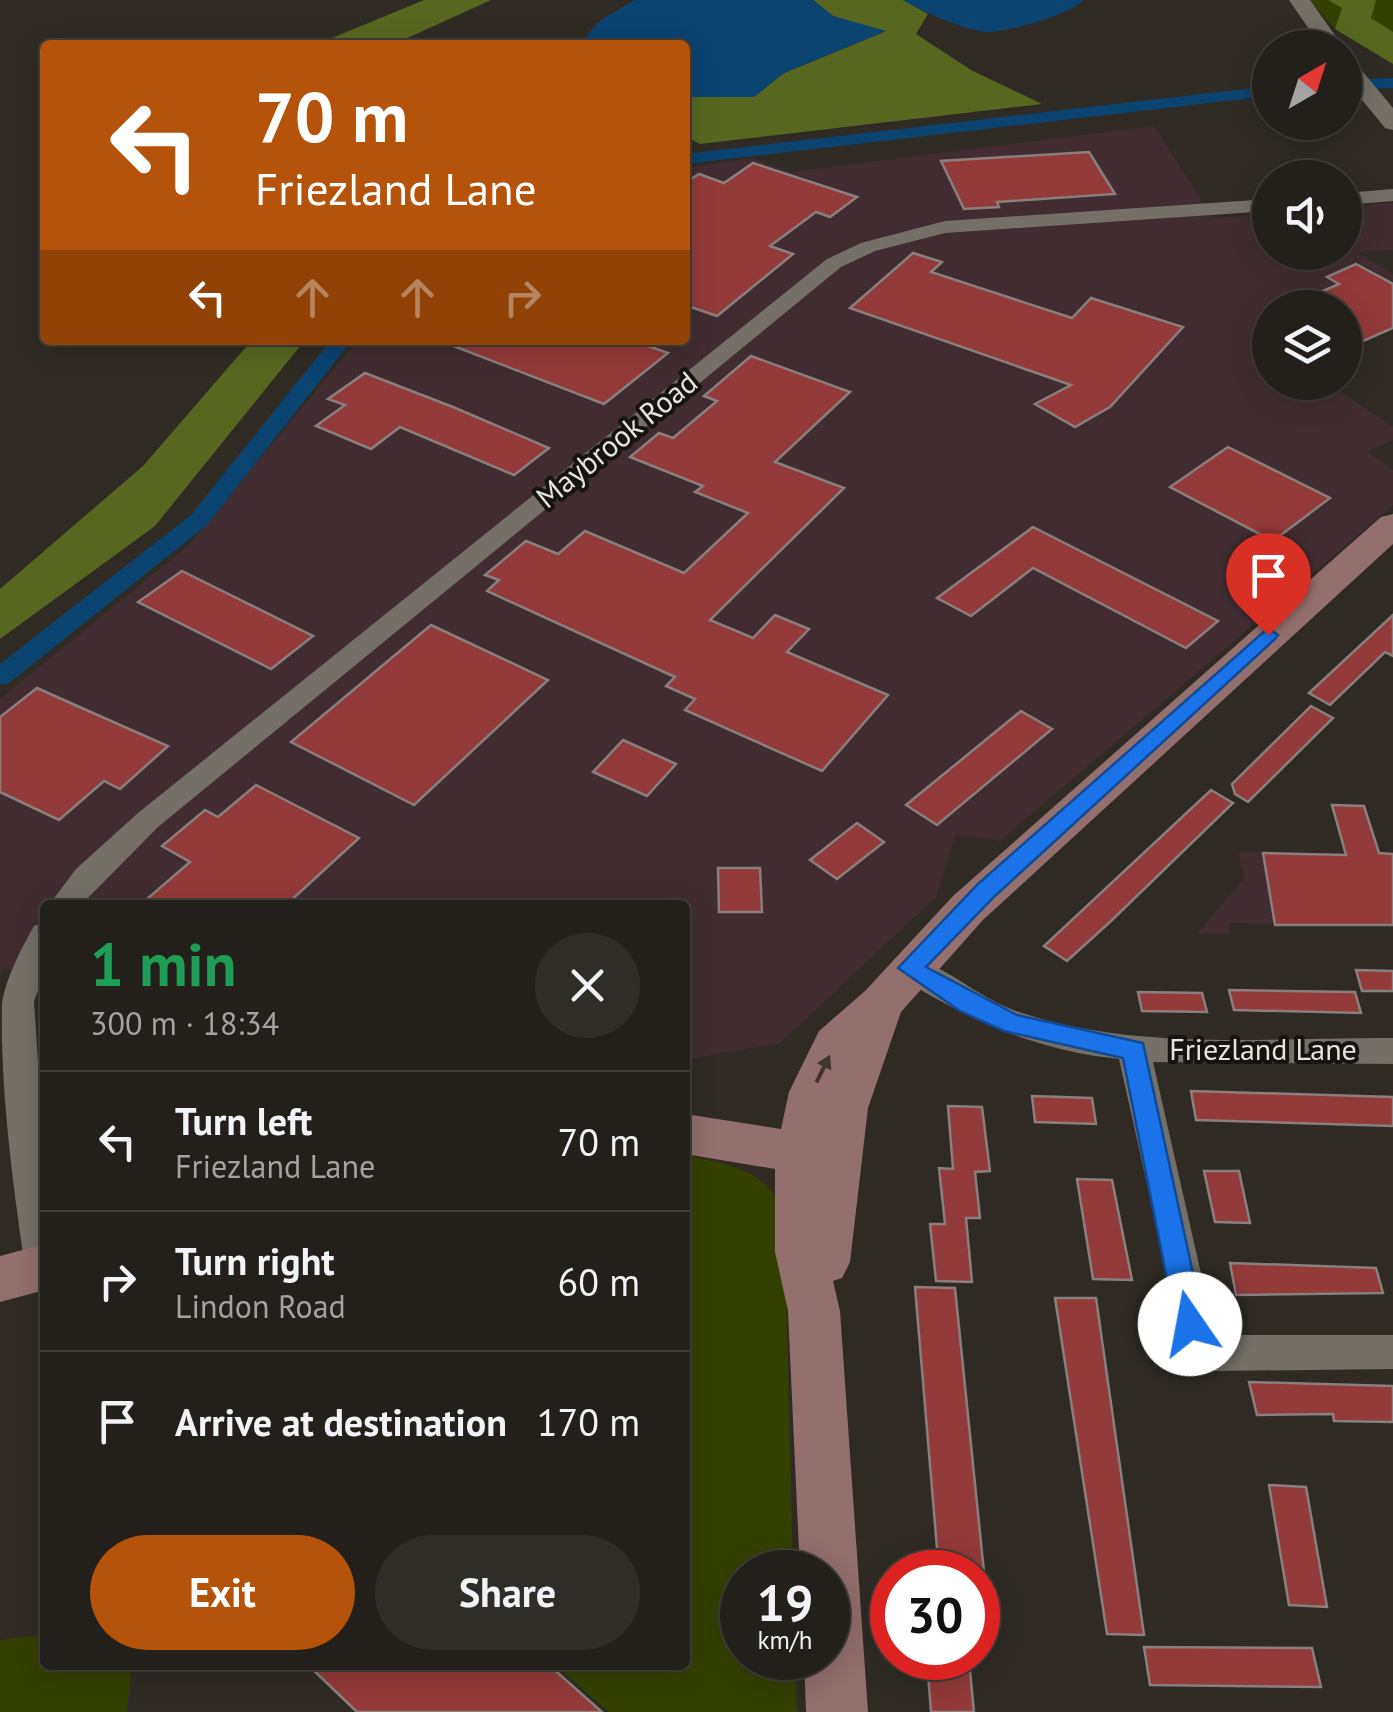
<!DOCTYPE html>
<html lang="en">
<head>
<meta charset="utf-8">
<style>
	body { margin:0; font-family:"PT Sans",sans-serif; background:#2f2d28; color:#f1f3f6; height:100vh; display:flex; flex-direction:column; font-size:38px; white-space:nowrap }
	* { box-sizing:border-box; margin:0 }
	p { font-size:32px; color:#a3a3a3 }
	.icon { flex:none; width:55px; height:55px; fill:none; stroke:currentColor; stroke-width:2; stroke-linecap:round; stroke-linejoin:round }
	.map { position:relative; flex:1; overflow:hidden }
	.details { position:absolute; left:40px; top:900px; width:650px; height:770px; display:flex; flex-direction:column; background:#23201b; border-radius:10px; box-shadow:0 5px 25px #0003,0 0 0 2px #403e3a }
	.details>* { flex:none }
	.hud { position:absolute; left:40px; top:40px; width:650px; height:305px; border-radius:10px; box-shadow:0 5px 25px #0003,0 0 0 2px #403e3a; background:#b45309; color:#fff; overflow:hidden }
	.needle { width:65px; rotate:39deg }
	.buttons { position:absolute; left:1252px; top:30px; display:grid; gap:20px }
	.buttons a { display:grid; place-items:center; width:110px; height:110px; border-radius:50%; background:#23201b; box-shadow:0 5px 25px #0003,0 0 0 2px #403e3a; font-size:50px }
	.speed { position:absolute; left:720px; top:1550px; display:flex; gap:20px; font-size:50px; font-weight:700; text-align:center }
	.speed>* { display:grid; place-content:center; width:130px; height:130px; border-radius:50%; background:#23201b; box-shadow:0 5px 25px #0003,0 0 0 2px #403e3a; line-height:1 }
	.speed small { font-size:25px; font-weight:400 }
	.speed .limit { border:15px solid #d22; background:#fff; color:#111 }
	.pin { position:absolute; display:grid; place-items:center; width:85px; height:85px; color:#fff; margin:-102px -42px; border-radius:50% 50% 50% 0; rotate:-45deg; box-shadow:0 0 10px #0007 }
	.pin .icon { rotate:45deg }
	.me { position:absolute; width:110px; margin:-55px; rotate:348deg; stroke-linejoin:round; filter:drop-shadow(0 0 8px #0008) }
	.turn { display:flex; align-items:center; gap:35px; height:210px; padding:0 50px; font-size:45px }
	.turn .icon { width:130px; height:130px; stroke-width:2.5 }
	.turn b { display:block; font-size:70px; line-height:85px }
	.lanes { display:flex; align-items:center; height:95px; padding:0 50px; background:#0003; justify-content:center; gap:50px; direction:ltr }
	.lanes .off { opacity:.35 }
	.round { display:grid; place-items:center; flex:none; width:105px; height:105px; border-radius:52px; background:#2f2d28 }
	.overview { display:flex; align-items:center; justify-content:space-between; height:170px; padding:0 50px }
	h1 { font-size:60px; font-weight:800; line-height:75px; color:#1e9e55 }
	.cta { display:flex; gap:20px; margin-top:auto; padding:20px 50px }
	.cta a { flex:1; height:115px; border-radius:60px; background:#b45309; color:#fff; font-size:40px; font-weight:800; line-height:115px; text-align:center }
	.cta a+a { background:#2f2d28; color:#f1f3f6 }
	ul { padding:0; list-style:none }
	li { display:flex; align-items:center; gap:30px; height:140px; padding:0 50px; border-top:2px solid #403e3a }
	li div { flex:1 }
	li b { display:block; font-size:38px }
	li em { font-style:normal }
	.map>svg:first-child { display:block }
</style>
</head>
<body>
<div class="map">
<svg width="1393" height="1712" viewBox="0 0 1393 1712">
	<rect width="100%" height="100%" fill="#2f2b24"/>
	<g fill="#412d31">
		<polygon points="1154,126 1213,218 1270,214 1270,252 1345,252 1345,207 1393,203 1393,250 1356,252 1393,274 1393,328 1345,349 1345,308 1270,308 1270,382 1328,383 1393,427 1393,440 1368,452 1393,470 1393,505 1000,841 956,834 936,897 780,1043 685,1060 685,905 45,905 45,975 3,969 0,976 0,699 187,547 358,340 685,340 685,168 752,158 790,172"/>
		<polygon points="1238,852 1373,856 1393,925 1229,923 1229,934 1197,934 1245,877"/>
	</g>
	<g fill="#344000">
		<polygon points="1309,0 1393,0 1393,64 1335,29"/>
		<path d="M685,1155C727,1165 766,1168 784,1212L793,1572H742V1658H795L797,1712H609L555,1665H685Z"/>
		<polygon points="45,1635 45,1665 132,1665 127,1712 0,1712 0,1640"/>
	</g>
	<g fill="#576720">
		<polygon points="424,0 491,0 392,45 315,45"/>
		<polygon points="813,0 903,0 928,14 916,34 971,70 1042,104 700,144 685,136 685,97 754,97 784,73 884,32 833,16"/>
		<polygon points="1328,0 1376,0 1371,18 1393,32 1393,64 1335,29 1342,8"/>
		<polygon points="252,340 305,340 155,526 0,639 0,589 143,466"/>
	</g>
	<g fill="#0b4371">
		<polygon points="635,0 813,0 833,16 886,31 784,73 754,97 687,97 685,45 578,45 601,20"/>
		<path d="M903,0H1083C1070,15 1005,33 986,32C966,31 921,11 903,0Z"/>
	</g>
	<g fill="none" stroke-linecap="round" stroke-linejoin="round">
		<g fill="#0b4371" fill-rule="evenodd">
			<polygon points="1393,78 1393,88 1345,90 1345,80"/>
			<polygon points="1270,86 1270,96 685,164 685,154"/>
			<polygon points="331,340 352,340 207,525 9,683 0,685 0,664 191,515"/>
		</g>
	</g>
	<g fill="#933a3a" stroke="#8a7f7e" stroke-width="2.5">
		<polygon points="1089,152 1115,194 997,202 999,207 964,209 941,161"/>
		<polygon points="753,163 857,197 830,217 816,212 770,246 793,254 717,316 685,305 685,183 699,174 724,183"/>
		<polygon points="913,253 942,262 931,272 1072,318 1091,298 1183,327 1110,407 1075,427 1035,404 1071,385 850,308"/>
		<polygon points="1356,264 1393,284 1393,328 1345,349 1345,308 1284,308 1339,284 1327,277"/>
		<polygon points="438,340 632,340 668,353 604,404"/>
		<polygon points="751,356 850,392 775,462 844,488 710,620 753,638 775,615 809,629 787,652 888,695 822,771 685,710 695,699 666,686 675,677 487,591 499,580 485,575 526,541 558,554 585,531 684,573 748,513 695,492 703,486 630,457 659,433 673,438 717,401 704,396"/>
		<polygon points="365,373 453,407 549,448 514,475 400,427 371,449 316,426 345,405 328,399"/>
		<polygon points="1228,447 1330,498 1273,541 1170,487"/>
		<polygon points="1033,527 1218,621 1186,648 1033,568 971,616 937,598"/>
		<polygon points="182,571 313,636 271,669 138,602"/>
		<polygon points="1393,615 1393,656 1385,652 1330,705 1309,693"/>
		<polygon points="431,625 548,680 414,805 291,742"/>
		<polygon points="37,688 84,709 168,746 120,789 104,781 59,820 0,792 0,717"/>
		<polygon points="1311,706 1333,718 1248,802 1235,794 1232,784"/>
		<polygon points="1021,711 1052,729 937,825 906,805"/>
		<polygon points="623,740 676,764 647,796 593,772"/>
		<polygon points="256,785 359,838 286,905 140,905 190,862 162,846 205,810 218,817"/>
		<polygon points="1211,790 1233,803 1111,921 1067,961 1044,946"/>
		<polygon points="1332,805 1364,806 1379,853 1393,854 1393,925 1275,925 1263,853 1346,855"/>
		<polygon points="857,823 884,842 837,879 810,860"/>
		<polygon points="718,868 760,868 762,912 719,912"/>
		<polygon points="1356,970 1393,971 1393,991 1362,991"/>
		<polygon points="1229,990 1355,992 1361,1013 1234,1010"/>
		<polygon points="1138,992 1202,993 1207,1012 1142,1011"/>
		<polygon points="1191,1091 1393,1097 1393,1126 1196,1120"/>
		<polygon points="1032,1096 1092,1098 1096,1124 1035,1122"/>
		<polygon points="948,1106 982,1107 990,1171 975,1172 980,1218 966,1218 972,1282 936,1281 930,1224 945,1224 939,1168 953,1169"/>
		<polygon points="1204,1171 1239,1171 1250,1223 1215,1222"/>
		<polygon points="1077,1179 1112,1180 1132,1280 1093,1279"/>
		<polygon points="1230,1263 1376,1268 1383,1293 1236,1295"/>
		<polygon points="915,1287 955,1288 984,1572 939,1572"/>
		<polygon points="1055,1298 1096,1298 1144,1635 1107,1634"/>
		<polygon points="1249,1382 1393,1386 1393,1422 1334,1421 1333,1414 1257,1415"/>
		<polygon points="1269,1485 1306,1487 1327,1607 1289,1605"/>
		<polygon points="1144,1647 1312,1648 1321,1687 1150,1685"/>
		<polygon points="969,1660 974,1712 931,1712 927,1661"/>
		<polygon points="308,1665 549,1665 602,1712 357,1712"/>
	</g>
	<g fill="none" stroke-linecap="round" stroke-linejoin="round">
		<g fill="#746f67" fill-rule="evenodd">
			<polygon points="1393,189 1393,201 1345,205 1345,193"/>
			<polygon points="1270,199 1270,211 945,233 875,251 841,267 158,827 81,905 49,905 76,869 138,813 827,259 861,243 945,221"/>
			<path d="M45,922V973L34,1001L45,1168L43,1283L30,1278L25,1267C13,1185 0,1088 2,1004C5,980 22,947 34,926Z"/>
			<path d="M910,956C949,968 980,999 1019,1012C1137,1052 1270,1037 1393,1038V1064L1153,1062L1215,1335H1393V1369L1215,1371L1186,1358L1119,1059C1036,1051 969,1020 899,977L894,968L899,959Z"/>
		</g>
		<g fill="#746f67" fill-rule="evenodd">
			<polygon points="1289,0 1310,0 1344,48 1322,48"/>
			<polygon points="1345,58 1353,60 1393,108 1393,130 1385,128 1345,79"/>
		</g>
		<g fill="#936f6d" fill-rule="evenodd">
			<polygon points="1393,514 1393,544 983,920 901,1012 868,1108 850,1262 842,1278 833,1281 840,1311 868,1712 806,1712 804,1658 828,1658 828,1572 800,1572 788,1311 775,1252 775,1169 685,1154 685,1114 781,1129 789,1092 819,1031 865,991 953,896 1381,517"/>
			<polygon points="45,1244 45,1290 0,1302 0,1256"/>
		</g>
	</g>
	<defs><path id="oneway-solid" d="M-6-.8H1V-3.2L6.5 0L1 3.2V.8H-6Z" transform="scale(2.5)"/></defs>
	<use fill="#423431" href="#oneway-solid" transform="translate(823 1069) rotate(-64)"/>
	<polygon fill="#1a73e8" stroke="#114b97" stroke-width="2.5" points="1268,628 1278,635 1275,639 995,896 926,967 1017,1015 1143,1043 1204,1324 1200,1333 1190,1336 1180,1333 1176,1324 1123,1058 1004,1031 960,1011 898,968 978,884"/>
	<g text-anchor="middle" stroke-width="8" stroke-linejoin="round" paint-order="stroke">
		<g font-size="30" fill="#e8e5e1" stroke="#161411">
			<text transform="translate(617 440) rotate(-39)" y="10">Maybrook Road</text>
			<text x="1263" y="1060">Friezland Lane</text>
		</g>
	</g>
</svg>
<div class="buttons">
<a><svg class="needle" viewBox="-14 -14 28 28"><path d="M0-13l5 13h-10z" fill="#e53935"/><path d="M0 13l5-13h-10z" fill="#a3a3a3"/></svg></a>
<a><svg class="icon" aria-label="sound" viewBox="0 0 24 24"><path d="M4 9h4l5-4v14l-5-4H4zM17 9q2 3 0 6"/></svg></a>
<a><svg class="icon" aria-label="layers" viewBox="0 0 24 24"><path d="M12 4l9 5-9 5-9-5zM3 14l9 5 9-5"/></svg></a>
</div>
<div class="speed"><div>19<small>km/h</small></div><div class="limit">30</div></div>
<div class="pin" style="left:1268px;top:635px;background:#d93025"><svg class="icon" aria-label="arrive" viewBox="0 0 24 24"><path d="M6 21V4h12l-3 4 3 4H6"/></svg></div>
<svg class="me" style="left:1190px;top:1324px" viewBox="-20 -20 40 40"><circle r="19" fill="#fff"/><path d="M0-13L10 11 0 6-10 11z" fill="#1a73e8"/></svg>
<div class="hud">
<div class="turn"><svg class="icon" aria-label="left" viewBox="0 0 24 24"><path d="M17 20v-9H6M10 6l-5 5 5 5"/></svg><div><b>70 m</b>Friezland Lane</div></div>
<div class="lanes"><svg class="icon" aria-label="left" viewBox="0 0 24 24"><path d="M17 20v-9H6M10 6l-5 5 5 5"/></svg><svg class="icon off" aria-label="ahead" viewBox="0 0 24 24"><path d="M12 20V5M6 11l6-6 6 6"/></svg><svg class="icon off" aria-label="ahead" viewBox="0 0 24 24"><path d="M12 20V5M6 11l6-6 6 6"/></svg><svg class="icon off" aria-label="right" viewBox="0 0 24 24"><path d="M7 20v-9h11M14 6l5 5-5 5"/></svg></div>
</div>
<section class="details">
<div class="overview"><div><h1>1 min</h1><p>300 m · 18:34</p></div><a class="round"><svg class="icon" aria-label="close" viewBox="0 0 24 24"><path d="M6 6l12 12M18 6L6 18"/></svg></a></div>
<ul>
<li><svg class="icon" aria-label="left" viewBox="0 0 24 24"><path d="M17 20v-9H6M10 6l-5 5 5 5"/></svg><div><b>Turn left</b><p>Friezland Lane</p></div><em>70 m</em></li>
<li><svg class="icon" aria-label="right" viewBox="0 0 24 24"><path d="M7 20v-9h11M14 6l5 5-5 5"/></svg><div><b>Turn right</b><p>Lindon Road</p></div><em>60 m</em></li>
<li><svg class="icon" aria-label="arrive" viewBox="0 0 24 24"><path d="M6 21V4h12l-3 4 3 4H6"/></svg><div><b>Arrive at destination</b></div><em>170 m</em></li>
</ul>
<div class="cta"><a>Exit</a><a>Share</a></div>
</section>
</div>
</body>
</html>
